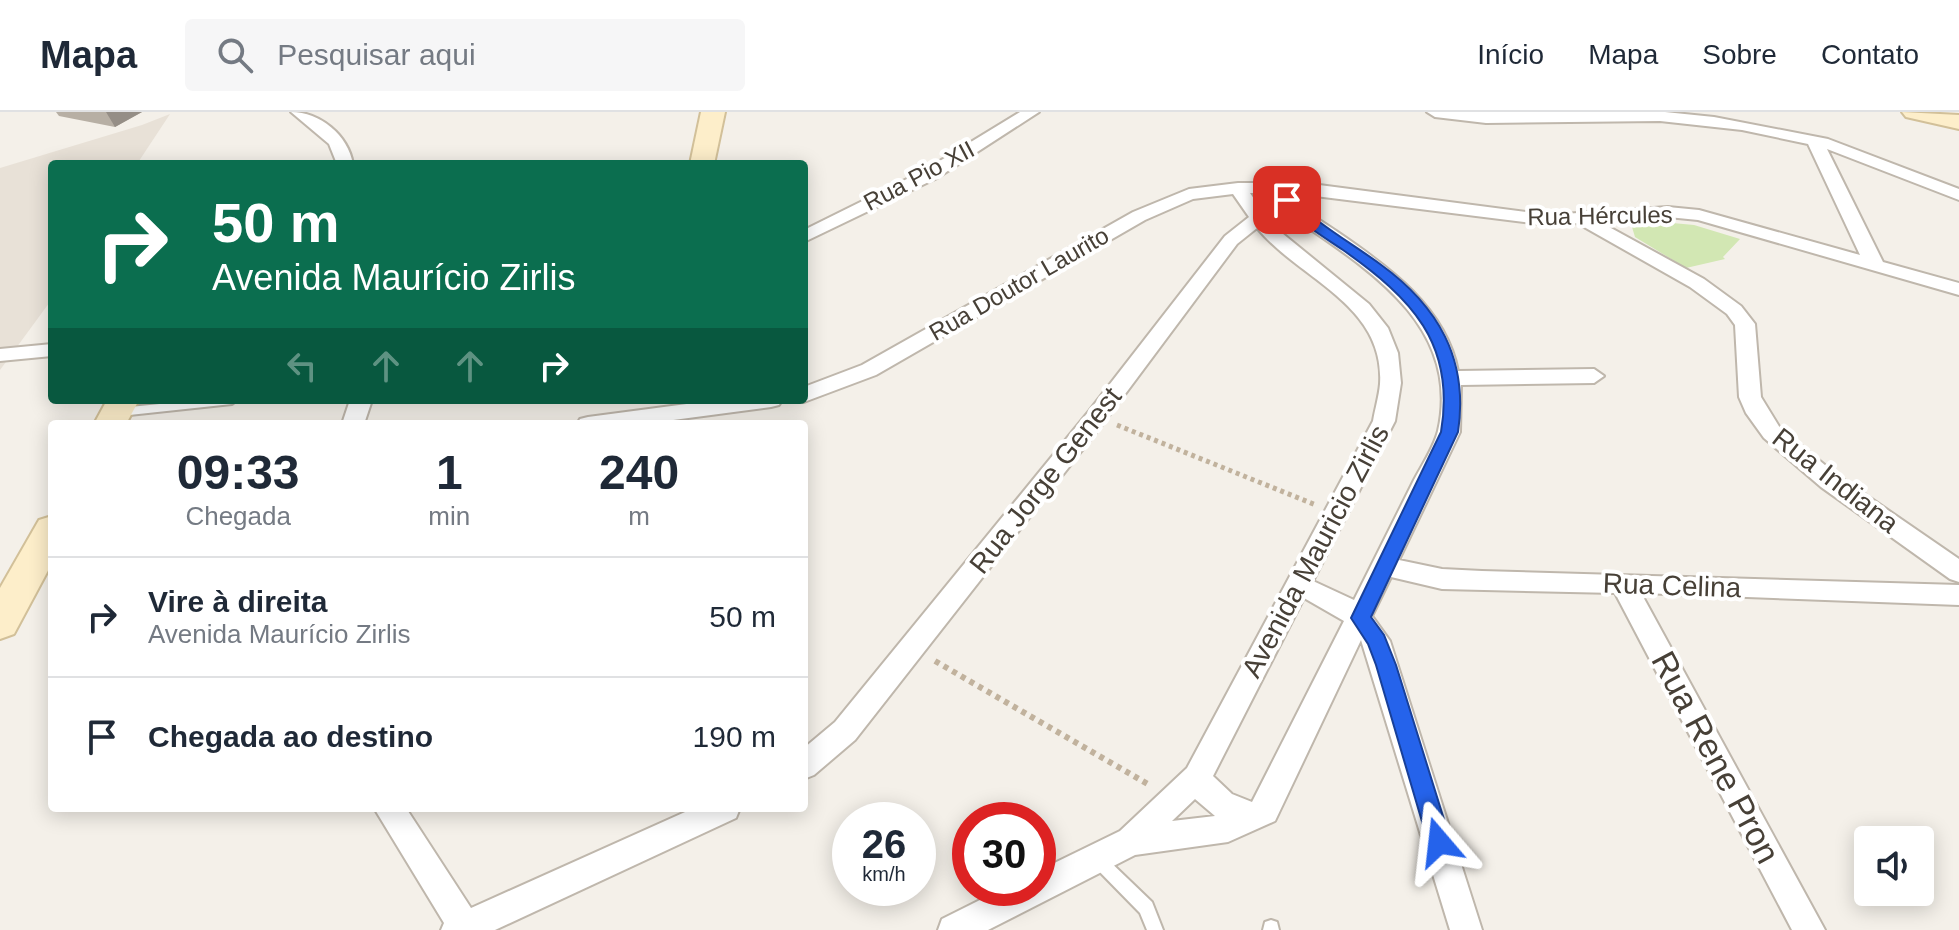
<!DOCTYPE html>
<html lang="pt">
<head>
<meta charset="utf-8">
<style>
	body { margin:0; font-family:Arial,sans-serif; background:#f6f6f7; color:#1f2937; height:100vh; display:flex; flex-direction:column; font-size:30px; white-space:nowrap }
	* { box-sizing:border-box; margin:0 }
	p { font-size:26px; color:#747a83 }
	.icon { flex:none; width:44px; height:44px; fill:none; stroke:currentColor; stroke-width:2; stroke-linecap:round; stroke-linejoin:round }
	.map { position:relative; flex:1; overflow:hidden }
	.panel { position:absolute; left:48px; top:308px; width:760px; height:392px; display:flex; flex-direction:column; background:#fff; border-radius:8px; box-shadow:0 4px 20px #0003 }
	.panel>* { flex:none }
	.top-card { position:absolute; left:48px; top:48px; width:760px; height:244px; border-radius:8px; box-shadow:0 4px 20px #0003; background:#0b6e4f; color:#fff; overflow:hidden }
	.buttons { position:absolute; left:1854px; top:714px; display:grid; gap:16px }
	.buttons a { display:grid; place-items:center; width:80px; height:80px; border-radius:8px; background:#fff; box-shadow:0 4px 20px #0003; font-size:40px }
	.speed { position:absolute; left:832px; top:690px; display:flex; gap:16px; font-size:40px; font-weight:700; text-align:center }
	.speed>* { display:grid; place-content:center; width:104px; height:104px; border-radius:50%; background:#fff; box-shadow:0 4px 20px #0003; line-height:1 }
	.speed small { font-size:20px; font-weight:400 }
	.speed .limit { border:12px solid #d22; background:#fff; color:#111 }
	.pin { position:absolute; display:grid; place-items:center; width:68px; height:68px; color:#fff; margin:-34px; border-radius:16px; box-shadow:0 4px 12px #0006 }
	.me { position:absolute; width:88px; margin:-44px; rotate:343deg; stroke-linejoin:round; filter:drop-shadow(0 0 6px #0008) }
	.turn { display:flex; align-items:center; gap:28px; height:168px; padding:0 32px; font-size:36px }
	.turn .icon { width:104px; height:104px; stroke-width:2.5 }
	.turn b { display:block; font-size:56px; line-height:68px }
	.lanes { display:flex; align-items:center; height:76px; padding:0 32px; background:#0003; justify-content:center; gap:40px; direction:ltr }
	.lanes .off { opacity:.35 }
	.eta { display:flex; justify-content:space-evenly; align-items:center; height:136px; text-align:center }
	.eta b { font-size:48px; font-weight:700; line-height:56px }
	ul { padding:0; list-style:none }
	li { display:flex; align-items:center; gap:24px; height:120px; padding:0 32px; border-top:2px solid #e0e1e3 }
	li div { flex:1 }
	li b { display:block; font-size:30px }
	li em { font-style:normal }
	header { display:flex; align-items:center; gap:48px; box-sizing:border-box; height:112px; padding:0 40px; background:#fff; border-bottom:2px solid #e0e1e3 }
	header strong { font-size:38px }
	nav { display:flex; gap:44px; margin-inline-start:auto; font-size:28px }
	.search { width:560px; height:72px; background:#f6f6f7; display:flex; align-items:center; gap:20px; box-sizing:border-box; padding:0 28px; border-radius:8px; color:#747a83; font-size:30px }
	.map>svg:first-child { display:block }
</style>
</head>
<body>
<header>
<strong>Mapa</strong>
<div class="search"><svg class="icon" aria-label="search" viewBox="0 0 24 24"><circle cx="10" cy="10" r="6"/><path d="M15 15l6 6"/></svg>Pesquisar aqui</div>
<nav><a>Início</a><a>Mapa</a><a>Sobre</a><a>Contato</a></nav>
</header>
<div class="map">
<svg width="1959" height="818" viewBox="0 0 1959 818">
	<rect width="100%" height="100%" fill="#f4f0e9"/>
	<polygon fill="#e8e1d7" points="170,2 137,52 52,52 52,187 0,258 0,56 142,13"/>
	<polygon fill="#d2e7b3" points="1651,109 1694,113 1740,127 1723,145 1725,147 1686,156 1635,125 1632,115"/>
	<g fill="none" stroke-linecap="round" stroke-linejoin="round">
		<g stroke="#bfb7ac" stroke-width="4">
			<g id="lane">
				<polygon points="199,288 237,288 232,292 120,304 115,300 120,296"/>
				<polygon points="1097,740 1102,742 1152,790 1163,818 1147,818 1140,801 1092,752 1089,747 1092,742"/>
				<polygon points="1271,808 1277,810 1279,818 1263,818 1265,810"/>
			</g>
		</g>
		<g stroke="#bfb7ac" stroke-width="4">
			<g id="street">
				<path d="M291,0C320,0 348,23 353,52H337L329,32Z"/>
				<polygon points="1020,0 1039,0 937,66 804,130 804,118 925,58"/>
				<path d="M1427,0H1665L1714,5L1828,27L1959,77V88L1827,37L1883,150L1959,171V183L1698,108L1668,105L1600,110L1704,167L1741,194L1755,212L1761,285L1780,316L1837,363L1959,447V470L1950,467L1821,375L1764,326L1746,301L1739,285L1735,213L1727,202L1690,175L1577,111L1548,113L1291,81C1302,99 1322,109 1339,121C1389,155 1446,196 1458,259L1594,257L1604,264L1594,271L1461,273L1460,320L1399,448L1442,457L1482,459L1959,473V493L1641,481L1825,818H1792L1615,481L1442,477L1391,465L1372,504L1390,529L1482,818H1450L1361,528L1275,709L1228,730L1135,743L988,818H938L942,807L1004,776H1038V759L1120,719L1187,656L1373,309C1375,297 1379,284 1380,272C1385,192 1300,168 1257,116L1237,132L1105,309L855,628L814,663L804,667V636L835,610L1089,299L1225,124L1249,105L1233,82L1193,87L1145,108L876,263L804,290L797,288H804V275L862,253L1133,100L1189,77L1238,71H1304L1548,103L1668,95L1699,98L1860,143L1808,32L1742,18L1660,9L1486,11L1435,5ZM1250,81H1274L1283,96L1295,107C1368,157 1462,214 1438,319C1434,335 1422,353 1414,368C1394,408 1374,448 1354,488L1313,469L1395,309L1401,271L1398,241L1388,216L1369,192L1277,117L1270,109L1282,102L1279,98L1263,100ZM1304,486L1344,509L1252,690L1232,682L1213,664ZM1195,687L1215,704L1172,709Z"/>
				<polygon points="52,232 52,244 0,249 0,237"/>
				<polygon points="350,288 372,288 364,312 342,312"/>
				<polygon points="717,288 782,288 779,293 771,295 643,312 577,312 580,307 588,305"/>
				<polygon points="374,696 406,696 471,796 694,696 740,696 736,706 495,818 441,818 444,811"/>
			</g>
		</g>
		<g stroke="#d2c099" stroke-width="4">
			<g id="secondary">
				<polygon points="701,0 725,0 714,52 690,52"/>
				<polygon points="1902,0 1959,3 1959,17 1906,5"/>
				<polygon points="107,288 139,288 126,312 94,312"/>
				<polygon points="52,404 52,451 14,522 0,527 0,476 39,408"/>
			</g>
		</g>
		<polyline stroke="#c1b29d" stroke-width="5" stroke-dasharray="4 4" stroke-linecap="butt" points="1117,313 1316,393"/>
		<polyline stroke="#c1b29d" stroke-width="6" stroke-dasharray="5 5" stroke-linecap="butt" points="935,549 1151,674"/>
		<use href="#lane" fill="#fff" fill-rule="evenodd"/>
		<use href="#street" fill="#fff" fill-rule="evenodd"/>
		<use href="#secondary" fill="#fdeeca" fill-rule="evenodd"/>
	</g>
	<polygon fill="#b7afa4" points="56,0 142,0 115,15 59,4"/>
	<polygon fill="#958e86" points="106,0 142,0 115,15"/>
	<path fill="#2563eb" stroke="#184099" stroke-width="2" d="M1282,85H1291C1317,112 1350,130 1380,152C1438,194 1469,247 1458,320L1371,505L1384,523L1396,553L1451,730L1448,737L1439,741L1431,737L1428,730L1376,553L1368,532L1351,506L1441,320C1456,231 1411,186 1343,138C1321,123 1297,109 1280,88Z"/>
	<g text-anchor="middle" stroke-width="8" stroke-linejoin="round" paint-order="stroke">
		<g font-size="24" fill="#474037" stroke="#fff">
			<text transform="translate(919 64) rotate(-28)" y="8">Rua Pio XII</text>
			<text transform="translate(1600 104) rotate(-1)" y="8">Rua Hércules</text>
			<text transform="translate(1019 172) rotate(-30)" y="8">Rua Doutor Laurito</text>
		</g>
		<g font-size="28" fill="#474037" stroke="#fff">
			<text transform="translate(1045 368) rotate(-52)" y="10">Rua Jorge Genest</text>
			<text transform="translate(1836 368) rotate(38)" y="10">Rua Indiana</text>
			<text transform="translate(1315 439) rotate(-62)" y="10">Avenida Mauricio Zirlis</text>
			<text transform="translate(1672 473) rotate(2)" y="10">Rua Celina</text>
		</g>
		<g font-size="34" fill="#474037" stroke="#fff">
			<text transform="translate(1716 645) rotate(62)" y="12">Rua Rene Pron</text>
		</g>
	</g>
</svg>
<div class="buttons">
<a><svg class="icon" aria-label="sound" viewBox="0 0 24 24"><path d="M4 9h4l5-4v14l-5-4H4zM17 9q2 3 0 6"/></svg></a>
</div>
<div class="speed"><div>26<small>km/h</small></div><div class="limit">30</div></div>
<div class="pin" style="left:1287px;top:88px;background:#d93025"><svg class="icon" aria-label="arrive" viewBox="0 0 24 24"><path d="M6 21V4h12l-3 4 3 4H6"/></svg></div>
<svg class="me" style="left:1439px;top:730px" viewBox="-20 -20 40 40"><path d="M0-17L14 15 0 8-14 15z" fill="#2563eb" stroke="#fff" stroke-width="4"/></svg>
<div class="top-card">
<div class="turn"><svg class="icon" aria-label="right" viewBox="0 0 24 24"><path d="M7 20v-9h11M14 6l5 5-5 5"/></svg><div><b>50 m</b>Avenida Maurício Zirlis</div></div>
<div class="lanes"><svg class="icon off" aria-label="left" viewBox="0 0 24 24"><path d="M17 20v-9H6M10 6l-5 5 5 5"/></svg><svg class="icon off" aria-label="ahead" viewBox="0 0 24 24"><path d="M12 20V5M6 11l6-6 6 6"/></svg><svg class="icon off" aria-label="ahead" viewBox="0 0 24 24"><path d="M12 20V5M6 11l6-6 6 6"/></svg><svg class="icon" aria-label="right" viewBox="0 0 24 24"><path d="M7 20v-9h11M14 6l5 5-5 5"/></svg></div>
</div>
<section class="panel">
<div class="eta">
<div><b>09:33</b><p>Chegada</p></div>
<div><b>1</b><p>min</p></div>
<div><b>240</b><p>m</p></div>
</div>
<ul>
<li><svg class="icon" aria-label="right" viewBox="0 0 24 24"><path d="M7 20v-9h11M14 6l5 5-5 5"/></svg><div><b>Vire à direita</b><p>Avenida Maurício Zirlis</p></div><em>50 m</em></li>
<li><svg class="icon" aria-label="arrive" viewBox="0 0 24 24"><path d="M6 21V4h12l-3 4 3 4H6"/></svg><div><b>Chegada ao destino</b></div><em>190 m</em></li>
</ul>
</section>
</div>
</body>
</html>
